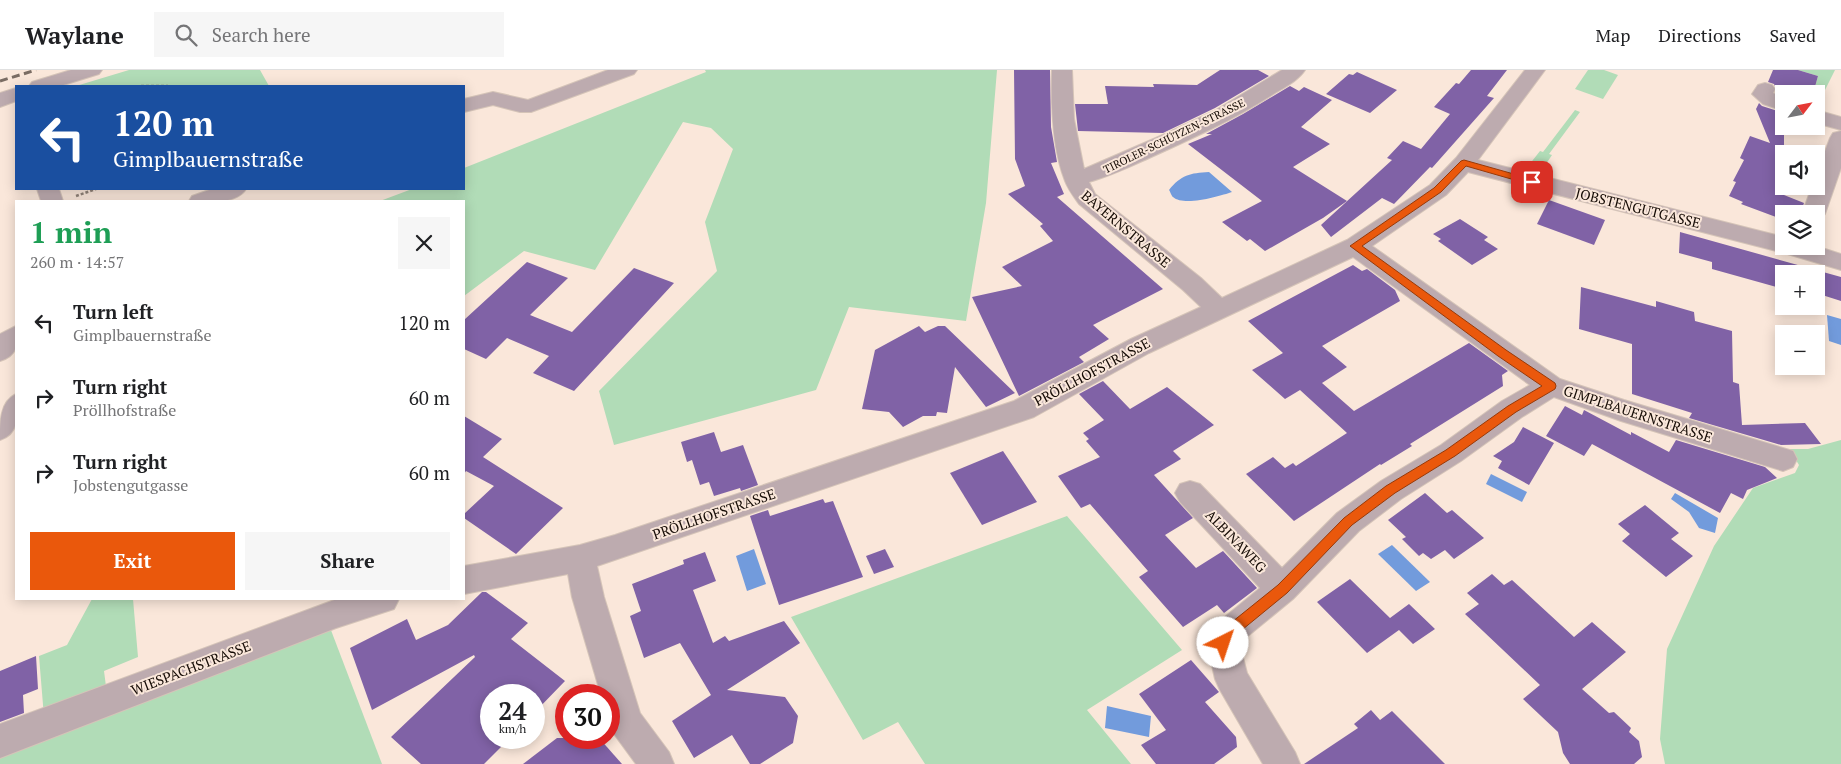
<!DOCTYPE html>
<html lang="en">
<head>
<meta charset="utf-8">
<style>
	body { margin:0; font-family:"PT Serif",serif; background:#f6f6f6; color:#202124; height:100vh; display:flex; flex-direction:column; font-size:19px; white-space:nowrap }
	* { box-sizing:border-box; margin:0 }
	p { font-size:16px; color:#757577 }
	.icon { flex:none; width:28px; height:28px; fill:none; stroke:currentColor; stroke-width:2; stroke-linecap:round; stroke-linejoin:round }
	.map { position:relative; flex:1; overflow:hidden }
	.sheet { position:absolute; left:15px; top:130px; width:450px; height:400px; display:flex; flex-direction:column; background:#fff; border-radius:0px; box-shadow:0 2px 12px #0003 }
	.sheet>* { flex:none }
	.hud { position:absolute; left:15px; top:15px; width:450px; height:105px; border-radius:0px; box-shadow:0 2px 12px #0003; background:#1a4fa0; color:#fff; overflow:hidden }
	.needle { width:32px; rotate:58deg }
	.tools { position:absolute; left:1775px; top:15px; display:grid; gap:10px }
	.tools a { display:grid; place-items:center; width:50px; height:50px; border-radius:0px; background:#fff; box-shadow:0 2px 12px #0003; font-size:25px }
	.speed { position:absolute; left:480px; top:614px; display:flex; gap:10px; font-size:25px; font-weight:700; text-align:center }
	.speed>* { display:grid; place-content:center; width:65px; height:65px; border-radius:50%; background:#fff; box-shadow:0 2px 12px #0003; line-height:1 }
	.speed small { font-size:12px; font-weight:400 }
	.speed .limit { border:8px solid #d22; background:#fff; color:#111 }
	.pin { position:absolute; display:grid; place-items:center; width:42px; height:42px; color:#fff; margin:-21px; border-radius:10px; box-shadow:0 2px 8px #0006 }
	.me { position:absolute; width:55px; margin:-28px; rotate:41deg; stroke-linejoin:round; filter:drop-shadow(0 0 4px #0008) }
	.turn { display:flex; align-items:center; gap:18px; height:105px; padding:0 15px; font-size:22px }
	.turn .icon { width:65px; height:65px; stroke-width:2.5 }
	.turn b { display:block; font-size:35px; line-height:42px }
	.round { display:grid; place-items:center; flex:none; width:52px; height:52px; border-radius:0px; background:#f6f6f6 }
	.headline { display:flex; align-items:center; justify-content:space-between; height:85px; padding:0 15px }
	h1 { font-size:30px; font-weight:700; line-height:38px; color:#1e9e55 }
	.button { display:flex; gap:10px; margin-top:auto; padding:10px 15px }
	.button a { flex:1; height:58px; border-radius:0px; background:#ea580c; color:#fff; font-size:20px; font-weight:700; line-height:58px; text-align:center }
	.button a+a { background:#f6f6f6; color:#202124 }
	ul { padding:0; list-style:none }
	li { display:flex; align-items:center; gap:15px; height:75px; padding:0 15px }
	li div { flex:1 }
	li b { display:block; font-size:19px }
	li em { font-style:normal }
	header { display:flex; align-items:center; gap:30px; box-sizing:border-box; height:70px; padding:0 25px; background:#fff; border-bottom:1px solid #e0e0e0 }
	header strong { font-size:24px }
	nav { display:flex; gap:28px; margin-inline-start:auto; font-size:18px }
	.search { width:350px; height:45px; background:#f6f6f6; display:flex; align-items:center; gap:12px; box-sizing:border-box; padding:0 18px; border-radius:0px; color:#757577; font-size:19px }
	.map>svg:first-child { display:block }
</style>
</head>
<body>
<header>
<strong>Waylane</strong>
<div class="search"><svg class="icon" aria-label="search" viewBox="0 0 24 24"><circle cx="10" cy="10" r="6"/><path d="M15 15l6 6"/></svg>Search here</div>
<nav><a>Map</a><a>Directions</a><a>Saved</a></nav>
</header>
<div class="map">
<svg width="1841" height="694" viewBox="0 0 1841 694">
	<rect width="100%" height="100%" fill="#fae7da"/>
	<g fill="#b1dcb7">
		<polygon points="129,0 260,0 269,16 76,16"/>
		<polygon points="705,0 997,0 986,133 966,251 849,237 816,320 614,375 599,321 717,201 705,152 733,79 711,58 683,52 595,200 524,181 464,226 464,131 380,131 412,119 464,119 464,98 706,2"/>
		<polygon points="1588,0 1604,0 1618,5 1603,29 1575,19"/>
		<polygon points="1798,0 1835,0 1816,38 1816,24 1813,24 1818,6"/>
		<polygon points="1575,40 1580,42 1549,84 1552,85 1542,100 1529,95 1540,81 1543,82"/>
		<polygon points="1841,370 1841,694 1665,694 1660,669 1667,579 1714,476 1753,418 1795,403 1799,395 1789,379 1808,379"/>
		<polygon points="1067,446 1182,580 1087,640 1131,694 925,694 898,652 863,670 791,547"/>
		<polygon points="92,529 133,529 138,587 104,601 107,624 44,647 39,586 67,575"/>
		<polygon points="329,555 382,694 0,694 0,683"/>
	</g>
	<g fill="#729bdc">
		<path d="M1209,102L1232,122C1220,126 1184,137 1173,127C1172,127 1170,121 1169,120C1181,105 1190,103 1209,102Z"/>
		<polygon points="1827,245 1841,249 1841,275 1829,271"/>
		<polygon points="1491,404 1527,422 1522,432 1486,414"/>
		<polygon points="1675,423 1718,448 1715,463 1699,458 1689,442 1671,429"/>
		<polygon points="1392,475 1430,512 1416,521 1378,484"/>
		<polygon points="754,479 766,514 747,521 736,486"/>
		<polygon points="1107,636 1151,646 1149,667 1105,658"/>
	</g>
	<g fill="#8062a6">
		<polygon points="1014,0 1050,0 1051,57 1057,92 1051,93 1064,124 1057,127 1163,219 1093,255 1109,269 1079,287 1084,292 1019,326 972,227 1022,216 1002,197 1053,171 1040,156 1043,154 1008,124 1025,116 1015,89"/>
		<polygon points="1220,0 1258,0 1269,6 1215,38 1163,63 1078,61 1075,34 1108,34 1105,16 1154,17 1153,14 1197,15"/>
		<polygon points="1471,0 1507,0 1487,26 1494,28 1432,98 1430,97 1394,134 1382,128 1331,167 1321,155 1392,90 1387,88 1403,71 1421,79 1450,44 1434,37 1456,13 1459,14"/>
		<polygon points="1773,0 1798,0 1818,6 1813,24 1784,24 1784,26 1776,22 1776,18 1774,14 1768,12"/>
		<polygon points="1357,2 1397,20 1370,43 1326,24 1349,4 1353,5"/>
		<polygon points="1290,16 1299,21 1304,17 1332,30 1301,57 1330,74 1293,97 1347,131 1323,148 1265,181 1250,169 1247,171 1222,152 1262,131 1188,74 1212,64 1206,64 1243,44"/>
		<polygon points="1759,33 1762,36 1784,43 1784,56 1802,56 1799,64 1784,59 1784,125 1804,133 1800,144 1784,144 1784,150 1741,134 1743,132 1729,126 1736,112 1733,111 1744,90 1740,88 1750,66 1770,73 1756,39"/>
		<polygon points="1549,130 1605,150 1594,175 1537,154"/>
		<polygon points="1460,149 1488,167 1484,170 1498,179 1472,195 1438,171 1441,169 1433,164"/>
		<polygon points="1680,162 1841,207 1841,231 1819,224 1819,229 1816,228 1816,204 1784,204 1784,219 1712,199 1712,192 1679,183"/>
		<polygon points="527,192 568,208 530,245 572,262 634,198 674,213 574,321 533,303 549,286 507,268 486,289 464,279 464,250"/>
		<polygon points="1353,195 1362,201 1367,199 1395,220 1400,231 1322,276 1347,297 1322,313 1354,341 1469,273 1508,301 1502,305 1503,316 1410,374 1412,376 1381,395 1380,394 1294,451 1246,404 1273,387 1285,398 1293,393 1296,396 1347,363 1300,320 1285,329 1252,300 1283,283 1248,251"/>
		<polygon points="1581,217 1656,237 1656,231 1694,242 1695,251 1732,261 1733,312 1739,314 1742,355 1805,353 1821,374 1781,375 1689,348 1692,343 1632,324 1632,274 1579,259"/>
		<polygon points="919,256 925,262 938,256 945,256 1015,323 986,337 955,297 947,343 937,342 936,346 923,346 903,357 889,342 862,339 875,280"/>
		<polygon points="1103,311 1130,339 1167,317 1214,355 1173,381 1181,389 1154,405 1193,448 1165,465 1196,498 1223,481 1257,518 1224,543 1217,535 1183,557 1139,507 1148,501 1090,434 1081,438 1058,406 1100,387 1086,371 1089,369 1083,363 1104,350 1079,324"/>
		<polygon points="1565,336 1582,345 1584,340 1631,365 1631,362 1669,382 1676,370 1765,397 1777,408 1747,420 1743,429 1731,423 1720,443 1592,374 1584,386 1546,366"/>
		<polygon points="464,346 502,369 483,387 563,438 516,484 464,448 464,444 494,416 466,401 464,404"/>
		<polygon points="1523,357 1554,373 1529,415 1498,398 1502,391 1493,386 1514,372"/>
		<polygon points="714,362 721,382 743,375 758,415 741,421 740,418 714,426 709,412 700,415 692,390 687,392 681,372"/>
		<polygon points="1003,381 1037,432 982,455 950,403"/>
		<polygon points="1425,423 1447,443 1452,440 1484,468 1454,489 1445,480 1431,489 1423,483 1419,486 1402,469 1406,467 1388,450"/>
		<polygon points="823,429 825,433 833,431 863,507 779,535 750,446 768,440 770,446"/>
		<polygon points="1645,435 1679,463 1671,469 1693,486 1666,507 1622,471 1630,464 1618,454"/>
		<polygon points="885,479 894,497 874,504 866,486"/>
		<polygon points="705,482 716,511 693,520 713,573 725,566 729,571 784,551 800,573 727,620 785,627 798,646 793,673 760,694 750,694 732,665 694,688 672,651 711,625 680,573 644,588 630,546 641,541 632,514 684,494 683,490"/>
		<polygon points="1492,504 1504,515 1512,510 1574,567 1592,552 1626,582 1582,619 1609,643 1614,642 1631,658 1629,662 1639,671 1642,687 1634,694 1570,694 1563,683 1558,662 1523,629 1540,615 1465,544 1479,534 1467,523"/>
		<polygon points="1350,509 1390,548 1409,534 1435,559 1413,574 1399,560 1367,583 1317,532"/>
		<polygon points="482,522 486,522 528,553 511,569 565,611 534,643 534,625 491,625 491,668 510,668 484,694 421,694 391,667 475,587 474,585 372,640 350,578 407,549 416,570 448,555"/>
		<polygon points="36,586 38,619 23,625 24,643 0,652 0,601"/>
		<polygon points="1191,590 1219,622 1205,632 1236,667 1237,677 1214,694 1156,694 1141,675 1166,660 1139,624"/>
		<polygon points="1371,640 1380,650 1392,641 1445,694 1304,694 1358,658 1354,654"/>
		<polygon points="557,668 599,668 622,694 523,694"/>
	</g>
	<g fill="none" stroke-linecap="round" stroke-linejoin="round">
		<g stroke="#d5c4b8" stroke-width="2">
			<g id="minor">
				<polygon points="71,0 102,0 99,4 60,16 29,16 32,12"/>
				<polygon points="608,0 637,0 634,4 531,42 520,42 493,35 464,42 464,29 493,22 528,30"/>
				<path d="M1052,0H1072L1074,49L1084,99L1165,64L1216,40L1282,0H1305C1298,11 1283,18 1272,25C1233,50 1191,69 1149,88C1129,97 1110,106 1089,112L1095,124L1201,208L1222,228L1347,170L1430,115L1456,88L1525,0H1545L1478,90L1784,167V176H1816L1841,184V200L1784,183L1468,102L1446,125L1372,176L1560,309L1624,330L1793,381L1797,389L1793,397L1783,401L1621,351L1554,327L1522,347L1461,391L1401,429L1359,461L1293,529L1243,570L1240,576L1247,603L1295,682L1300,694H1263L1220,620L1215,609L1207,573L1221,550L1260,518L1180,432L1175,423L1180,414L1190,411L1200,414L1282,498L1337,443L1381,411L1441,375L1502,331L1530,315L1353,187L1149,283L1034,347L597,496L604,527L640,643L669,682L674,694H636L614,664L609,652V625H601L572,527L568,504L464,524V496L580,475L615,465L1014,331L1131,269L1201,237L1183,220L1079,134C1074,127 1068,119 1065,111C1052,78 1051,36 1052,0Z"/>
				<polygon points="1765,13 1772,15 1775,19 1773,23 1784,28 1784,41 1763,34 1752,24 1758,15"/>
				<polygon points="16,18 16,31 0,37 0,23"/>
				<polygon points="1816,40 1841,47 1841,60 1816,53"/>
				<polygon points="1841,61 1841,98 1825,144 1821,149 1816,151 1816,144 1802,144 1812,116 1816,116 1816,105 1830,68 1833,63"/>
				<polygon points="37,119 59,119 63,131 41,131"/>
				<path d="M212,119H246C236,135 205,132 189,131L192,126Z"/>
				<path d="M16,256C17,274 19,285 0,291V264Z"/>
				<path d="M16,324C17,343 21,363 0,370C0,351 0,332 16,324Z"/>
				<polygon points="337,529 399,529 394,539 336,558 0,688 0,654"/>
			</g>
		</g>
		<g stroke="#908278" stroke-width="2.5" stroke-dasharray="3 2" stroke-linecap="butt">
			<polyline points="141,16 168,16"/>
			<polyline points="76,126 96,119"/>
		</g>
		<use href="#minor" fill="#bdabaf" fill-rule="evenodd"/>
		<polyline stroke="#7a6c63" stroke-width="3" stroke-dasharray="8 4.5" stroke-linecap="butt" points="0,11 36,0"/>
	</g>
	<polygon fill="#ea580c" stroke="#983908" points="1464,90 1535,110 1536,112 1532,115 1466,96 1441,122 1362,176 1506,280 1555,313 1556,316 1555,319 1516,342 1455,386 1395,423 1352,455 1287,523 1237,564 1228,577 1223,579 1218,577 1216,573 1227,556 1278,515 1344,448 1386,416 1446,380 1508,336 1542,316 1498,286 1350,176 1434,118 1461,91"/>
	<g text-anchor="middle" stroke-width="4" stroke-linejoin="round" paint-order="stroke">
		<g font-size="11" fill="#150b05" stroke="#fae7da">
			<text transform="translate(1174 66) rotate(-26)" y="4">TIROLER-SCHÜTZEN-STRASSE</text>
		</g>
		<g font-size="14" fill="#150b05" stroke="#fae7da">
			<text transform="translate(1638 138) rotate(14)" y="5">JOBSTENGUTGASSE</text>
			<text transform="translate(1126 159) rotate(40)" y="5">BAYERNSTRASSE</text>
			<text transform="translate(1092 302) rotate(-28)" y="5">PRÖLLHOFSTRASSE</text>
			<text transform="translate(1638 344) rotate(18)" y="5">GIMPLBAUERNSTRASSE</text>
			<text transform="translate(714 444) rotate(-19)" y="5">PRÖLLHOFSTRASSE</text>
			<text transform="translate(1236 471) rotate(46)" y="5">ALBINAWEG</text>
			<text transform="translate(191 598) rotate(-21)" y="5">WIESPACHSTRASSE</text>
		</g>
	</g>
</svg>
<div class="tools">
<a><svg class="needle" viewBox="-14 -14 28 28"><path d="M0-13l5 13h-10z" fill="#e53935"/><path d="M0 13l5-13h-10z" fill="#757577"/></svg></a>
<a><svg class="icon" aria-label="sound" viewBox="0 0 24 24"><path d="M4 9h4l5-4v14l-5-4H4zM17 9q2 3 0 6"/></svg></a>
<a><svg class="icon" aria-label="layers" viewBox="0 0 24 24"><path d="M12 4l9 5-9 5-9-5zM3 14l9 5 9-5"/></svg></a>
<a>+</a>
<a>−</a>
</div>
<div class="speed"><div>24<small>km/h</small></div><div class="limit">30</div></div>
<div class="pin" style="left:1532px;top:112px;background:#d93025"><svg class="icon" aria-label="arrive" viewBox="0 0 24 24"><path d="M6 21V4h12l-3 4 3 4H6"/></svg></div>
<svg class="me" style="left:1223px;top:573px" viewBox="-20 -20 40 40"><circle r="19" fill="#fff"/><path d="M0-13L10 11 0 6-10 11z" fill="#ea580c"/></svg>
<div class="hud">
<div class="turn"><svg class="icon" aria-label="left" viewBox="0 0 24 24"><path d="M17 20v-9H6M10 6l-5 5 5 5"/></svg><div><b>120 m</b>Gimplbauernstraße</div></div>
</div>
<section class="sheet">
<div class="headline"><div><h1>1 min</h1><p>260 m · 14:57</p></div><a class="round"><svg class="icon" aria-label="close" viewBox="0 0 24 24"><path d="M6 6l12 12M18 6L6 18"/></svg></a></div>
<ul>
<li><svg class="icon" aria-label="left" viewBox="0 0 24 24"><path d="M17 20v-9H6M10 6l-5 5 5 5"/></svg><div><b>Turn left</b><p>Gimplbauernstraße</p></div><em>120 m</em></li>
<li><svg class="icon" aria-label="right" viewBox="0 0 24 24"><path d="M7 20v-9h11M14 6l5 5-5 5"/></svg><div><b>Turn right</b><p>Pröllhofstraße</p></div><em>60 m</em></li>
<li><svg class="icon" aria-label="right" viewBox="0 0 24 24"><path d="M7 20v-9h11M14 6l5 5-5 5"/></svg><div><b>Turn right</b><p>Jobstengutgasse</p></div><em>60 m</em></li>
</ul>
<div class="button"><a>Exit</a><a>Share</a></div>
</section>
</div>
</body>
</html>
